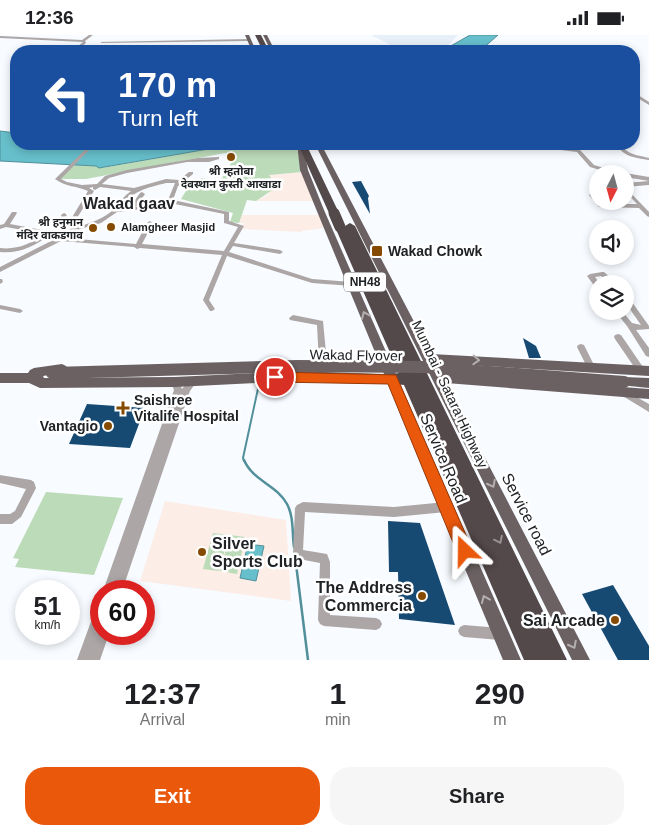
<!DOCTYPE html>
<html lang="en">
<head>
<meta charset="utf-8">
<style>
	body { margin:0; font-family:Helvetica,"Noto Sans Devanagari",sans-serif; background:#f6f6f6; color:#202124; height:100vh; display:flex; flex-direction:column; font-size:19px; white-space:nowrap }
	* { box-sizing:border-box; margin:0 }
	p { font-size:16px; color:#757577 }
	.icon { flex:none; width:28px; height:28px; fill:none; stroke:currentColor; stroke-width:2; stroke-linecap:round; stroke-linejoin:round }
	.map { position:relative; height:625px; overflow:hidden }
	.panel { display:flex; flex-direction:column; background:#fff; flex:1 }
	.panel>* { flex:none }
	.banner { position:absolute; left:10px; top:10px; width:630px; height:105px; border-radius:20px; box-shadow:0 2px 8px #0003; background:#1a4fa0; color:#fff; overflow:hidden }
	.needle { width:32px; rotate:186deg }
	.tools { position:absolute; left:589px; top:130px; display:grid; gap:10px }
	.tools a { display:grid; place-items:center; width:45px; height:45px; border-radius:50%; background:#fff; box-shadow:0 2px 8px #0003; font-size:25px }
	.speed { position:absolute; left:15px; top:545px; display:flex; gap:10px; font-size:25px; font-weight:700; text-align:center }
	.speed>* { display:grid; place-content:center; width:65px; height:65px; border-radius:50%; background:#fff; box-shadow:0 2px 8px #0003; line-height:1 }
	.speed small { font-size:12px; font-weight:400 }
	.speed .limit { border:8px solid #d22; background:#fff; color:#111 }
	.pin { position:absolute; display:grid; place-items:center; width:42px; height:42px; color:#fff; margin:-21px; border:2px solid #fff; border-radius:50%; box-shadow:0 1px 5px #0007 }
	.me { position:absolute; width:55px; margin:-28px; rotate:337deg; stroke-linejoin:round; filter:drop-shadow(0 0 4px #0008) }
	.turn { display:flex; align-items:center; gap:18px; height:105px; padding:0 25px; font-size:22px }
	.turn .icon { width:65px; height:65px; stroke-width:2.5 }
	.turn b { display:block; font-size:35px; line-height:42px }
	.eta { display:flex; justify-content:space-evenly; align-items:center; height:85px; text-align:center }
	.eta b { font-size:30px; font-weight:600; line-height:35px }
	.primary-button { display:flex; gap:10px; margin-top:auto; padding:10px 25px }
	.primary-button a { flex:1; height:58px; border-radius:20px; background:#ea580c; color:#fff; font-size:20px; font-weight:600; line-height:58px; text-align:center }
	.primary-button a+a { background:#f6f6f6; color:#202124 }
	.status { display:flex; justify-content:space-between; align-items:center; height:35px; padding:0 25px; background:#fff; direction:ltr }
	.status svg { height:14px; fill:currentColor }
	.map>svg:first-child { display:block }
</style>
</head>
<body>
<div class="status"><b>12:36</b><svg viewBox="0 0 49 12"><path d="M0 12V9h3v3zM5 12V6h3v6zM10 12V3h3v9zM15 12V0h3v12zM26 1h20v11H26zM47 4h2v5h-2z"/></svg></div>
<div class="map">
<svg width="649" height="625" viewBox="0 0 649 625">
	<rect width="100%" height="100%" fill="#f8fbff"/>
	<g fill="#fcede7">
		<polygon points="302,137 314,166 256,166 269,159 268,140"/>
		<polygon points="241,180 320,180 325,193 302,196 301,197 241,194 244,188 239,188"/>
		<polygon points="165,466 286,485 291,566 140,546"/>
	</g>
	<polygon fill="#e7f0f9" points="371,0 458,0 448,10 435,16 409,15 391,10"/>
	<g fill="#bcdbb8">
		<polygon points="237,109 296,109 302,137 269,140 273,146 274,154 256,166 247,165 239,188 230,187 233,178 181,164 189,151 196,148 201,143 221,145 233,125 226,124 228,120 225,118 86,144 61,144 73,130 96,131 102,133"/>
		<polygon points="46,457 123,463 94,540 15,532 19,524 13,523"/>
		<polygon points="213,498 229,500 219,536 203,534"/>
		<polygon points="230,500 245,502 237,539 220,536"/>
	</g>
	<g fill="#66bfcb" stroke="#51909a">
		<polygon points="470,0 498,0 480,16 442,16"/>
		<polygon points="0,96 16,98 16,109 237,109 99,133 96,131 0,126"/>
		<polygon points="248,509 264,511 256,546 240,543"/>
	</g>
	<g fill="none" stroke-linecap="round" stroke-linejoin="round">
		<polyline stroke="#51909a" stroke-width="2" points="244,426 243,423 259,349"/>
		<g stroke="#51909a" stroke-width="2.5">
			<path d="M244,425C253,446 277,450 287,469C294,482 292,498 294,512"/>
			<polyline points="295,521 308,625"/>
		</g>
	</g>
	<g fill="#174a73">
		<polygon points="361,146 369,161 368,163 370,179 352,147"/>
		<polygon points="523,303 536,311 541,323 529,323"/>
		<polygon points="87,369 145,373 130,413 69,409"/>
		<polygon points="388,486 420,488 455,590 399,584 398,537 389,537"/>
		<polygon points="613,550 649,611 649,625 618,625 582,559"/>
	</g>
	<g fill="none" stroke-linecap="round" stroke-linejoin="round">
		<g fill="#aca6a6" fill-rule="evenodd">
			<polygon points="89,0 93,0 85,6 86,8 76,16 72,16 83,7 0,3 0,1 82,5"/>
			<polygon points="249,4 250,6 102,8 100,7"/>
			<polygon points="15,43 16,43 16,48 11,46"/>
			<polygon points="636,60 638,60 649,67 649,70 636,62"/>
			<path d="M91,109H95L61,144L67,147L82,150L97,149L105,141L127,135L198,123L219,122V124L209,127H187L127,138L109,143L102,149L134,153L166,144L179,145L189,137H193V139L178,151L173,165L229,177V186L244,191L234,208L280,215L283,217L280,219L233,211L229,217L312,244L352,247L355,249L352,251L312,248L227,221L209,265L215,274L212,276H210L203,265L222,220L140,213L137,214L134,212L61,206L0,237V232L59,202L50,200C35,211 19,219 0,217V213C17,215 30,209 44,199L6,192L0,194V190L4,189L12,177H16L17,178L10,189L63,199L72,193L70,187L62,184L61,180L64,178L66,179L67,182L71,184L88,156C78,151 65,152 55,144ZM166,148H175L168,165L159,168L136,172L145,159L142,157L140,158L130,172L119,174C132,156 146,153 166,148ZM93,152V154L95,155L100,152L131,156C123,162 120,167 114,174C104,184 90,188 77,192L75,186L94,156L89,153ZM170,168L224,179V188L238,192L224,216L142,209L153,188L150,186L147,188L136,209L66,203L77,195L101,188L117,177L160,172Z"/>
			<polygon points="518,109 529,109 580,115 594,130 623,139 614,139 590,132 577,117 520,110"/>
			<path d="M617,109H621C627,120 638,120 649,123V125C637,123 622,122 617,109Z"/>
			<polygon points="625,138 649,142 649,146 625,142 625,139 624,139"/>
			<polygon points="649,146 649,150 625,152 649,177 649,182 647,181 639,173 599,172 589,160 592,158 598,158 598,162 596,162 598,166 600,166 603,169 637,169 625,156 625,148"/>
			<polygon points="602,237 604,237 618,249 610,249 601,241 595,242 600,249 598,249 598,253 596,253 587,241 590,239"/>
			<polygon points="0,244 2,244 3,247 0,249"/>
			<polygon points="625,260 627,260 649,291 649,294 636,295 649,313 649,322 646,321 627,291 615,276 622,276 632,288 641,290 625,267"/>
			<polygon points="0,270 20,274 23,276 20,278 0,274"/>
			<polygon points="293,280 323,286 327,328 326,330 320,330 319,328 317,290 290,285 289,283"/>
			<polygon points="618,299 621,300 645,335 646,337 645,339 639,339 615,304 614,302 615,300"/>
			<polygon points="581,309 584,310 596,334 595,336 589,336 577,312 578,310"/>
			<polygon points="193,343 196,344 197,346 190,356 122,556 103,556 174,355 171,347 172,345 175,344 178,345 182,354 190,344"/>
			<polygon points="624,355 649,369 649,377 621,360 620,358 621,356"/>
			<polygon points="0,440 31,445 34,447 36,453 21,482 12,489 0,489 0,479 10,479 15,476 26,454 0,448"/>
			<polygon points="303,467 394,472 446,467 449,469 451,472 449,475 446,477 394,482 305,477 303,515 327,519 330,527 330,580 376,583 380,585 382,589 380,593 376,595 324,591 320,589 318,585 320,528 294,523 293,519 295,473 297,470"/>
			<polygon points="101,568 101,589 99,595 101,594 101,599 109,599 100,625 77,625 97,570"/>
			<polygon points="464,590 500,593 504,595 506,599 504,603 500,605 464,602 460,600 458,596 460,592"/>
		</g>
		<g fill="#6b6162" fill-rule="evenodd">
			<polygon points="245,0 249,0 256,16 252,16"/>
			<polygon points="263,0 267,0 275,16 271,16"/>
			<polygon points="297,109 303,109 308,135 324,175 521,625 503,625 388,349 295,346 175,352 40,353 29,348 0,348 0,338 28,338 30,335 34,333 62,329 66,331 68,334 66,337 43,341 44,343 175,342 295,336 384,339 300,135"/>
			<polygon points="315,109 321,109 431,319 649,331 649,341 436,328 441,338 649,354 649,364 446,348 590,625 572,625"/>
			<polygon points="624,342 649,343 649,353 620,350 618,347 620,344"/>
		</g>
		<g fill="#54494a" fill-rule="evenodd">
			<polygon points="255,0 261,0 269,16 263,16"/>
			<polygon points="298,109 306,109 339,178 338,180 330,180 329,178"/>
			<polygon points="350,188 355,191 567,625 524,625 404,350 387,348 385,344 387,340 399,338 335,192 340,189 345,191"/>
		</g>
		<polyline stroke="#6b6162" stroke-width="12" points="52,338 297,331 423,332 624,347"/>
		<polyline stroke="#54494a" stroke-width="11" points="334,178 340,192"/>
	</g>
	<defs><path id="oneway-chevron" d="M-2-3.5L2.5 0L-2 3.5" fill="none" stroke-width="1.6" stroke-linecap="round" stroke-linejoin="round" transform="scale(1.25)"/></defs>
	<g stroke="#b5b0b0">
		<use href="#oneway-chevron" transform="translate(365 280) rotate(-113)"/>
		<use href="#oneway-chevron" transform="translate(476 325) rotate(3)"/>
		<use href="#oneway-chevron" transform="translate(492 449) rotate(63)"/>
		<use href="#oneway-chevron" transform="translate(485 564) rotate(-113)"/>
		<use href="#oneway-chevron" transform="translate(573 610) rotate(63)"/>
	</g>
	<use stroke="#989292" href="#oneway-chevron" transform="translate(499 505) rotate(64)"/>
	<polygon fill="#ea580c" stroke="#983908" points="275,337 396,340 473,516 470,522 465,524 459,522 388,349 275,347 271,345 269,342 271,339"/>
	<g fill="#864b03" stroke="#fff" stroke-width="2">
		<circle cx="231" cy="122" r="5"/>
		<circle cx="111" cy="192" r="5"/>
		<circle cx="93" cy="193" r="5"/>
		<rect x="371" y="210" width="12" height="12" rx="2.5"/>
		<path d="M120.5 365.5h5v5h5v5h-5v5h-5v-5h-5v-5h5z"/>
		<circle cx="108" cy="391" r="5"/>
		<circle cx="202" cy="517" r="5"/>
		<circle cx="422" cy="561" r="5"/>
		<circle cx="615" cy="585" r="5"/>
	</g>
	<g text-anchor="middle" stroke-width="5" stroke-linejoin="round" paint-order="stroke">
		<g font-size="11" font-weight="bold" fill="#202326" stroke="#fff">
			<text x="231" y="140">श्री म्हतोबा<tspan x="231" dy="13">देवस्थान कुस्ती आखाडा</tspan></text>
			<text x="83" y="191" text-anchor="end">श्री हनुमान<tspan x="83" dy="13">मंदिर वाकडगाव</tspan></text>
			<text x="121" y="196" text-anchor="start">Alamgheer Masjid</text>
		</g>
		<rect fill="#fff" stroke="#636567" stroke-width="1" x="344" y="237.5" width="42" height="19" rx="4"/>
		<g font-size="12" font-weight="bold" fill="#202326">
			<text x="365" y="251">NH48</text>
		</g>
		<g font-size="14" font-weight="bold" fill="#202326" stroke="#fff" text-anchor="start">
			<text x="388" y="221">Wakad Chowk</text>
			<text x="134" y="370">Saishree<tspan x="134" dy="16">Vitalife Hospital</tspan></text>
			<text x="98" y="396" text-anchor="end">Vantagio</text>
		</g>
		<g font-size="14" fill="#202326" stroke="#fff">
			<text transform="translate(356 320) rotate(1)" y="5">Wakad Flyover</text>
			<text transform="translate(450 359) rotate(65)" y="5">Mumbai - Satara Highway</text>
		</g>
		<g font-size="16" font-weight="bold" fill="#202326" stroke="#fff">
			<text x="129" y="174">Wakad gaav</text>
		</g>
		<g font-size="16" fill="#202326" stroke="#fff">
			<text transform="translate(444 423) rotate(67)" y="6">Service Road</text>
			<text transform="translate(527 479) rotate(63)" y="6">Service road</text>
		</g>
		<g font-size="16" font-weight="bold" fill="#202326" stroke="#fff" text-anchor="end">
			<text x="212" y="514" text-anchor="start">Silver<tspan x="212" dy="18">Sports Club</tspan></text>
			<text x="412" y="558">The Address<tspan x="412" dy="18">Commercia</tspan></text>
			<text x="605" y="591">Sai Arcade</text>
		</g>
	</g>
</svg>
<div class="tools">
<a><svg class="needle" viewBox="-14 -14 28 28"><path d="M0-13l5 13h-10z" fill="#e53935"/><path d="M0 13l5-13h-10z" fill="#757577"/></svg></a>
<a><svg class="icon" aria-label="sound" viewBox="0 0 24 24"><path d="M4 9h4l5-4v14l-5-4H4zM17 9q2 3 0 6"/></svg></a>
<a><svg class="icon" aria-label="layers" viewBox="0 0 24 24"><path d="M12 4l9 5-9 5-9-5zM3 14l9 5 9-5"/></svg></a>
</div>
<div class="speed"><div>51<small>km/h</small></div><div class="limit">60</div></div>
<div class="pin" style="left:275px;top:342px;background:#d93025"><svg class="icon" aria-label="arrive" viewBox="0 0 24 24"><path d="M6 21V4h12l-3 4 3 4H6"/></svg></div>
<svg class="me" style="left:465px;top:516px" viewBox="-20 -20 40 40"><path d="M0-17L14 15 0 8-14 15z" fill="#ea580c" stroke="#fff" stroke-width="4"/></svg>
<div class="banner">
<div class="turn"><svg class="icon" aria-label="left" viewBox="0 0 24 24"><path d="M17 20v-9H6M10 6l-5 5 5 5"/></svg><div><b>170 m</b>Turn left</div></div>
</div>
</div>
<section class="panel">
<div class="eta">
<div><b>12:37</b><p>Arrival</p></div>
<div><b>1</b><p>min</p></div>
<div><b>290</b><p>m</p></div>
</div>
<div class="primary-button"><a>Exit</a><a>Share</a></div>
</section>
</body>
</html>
